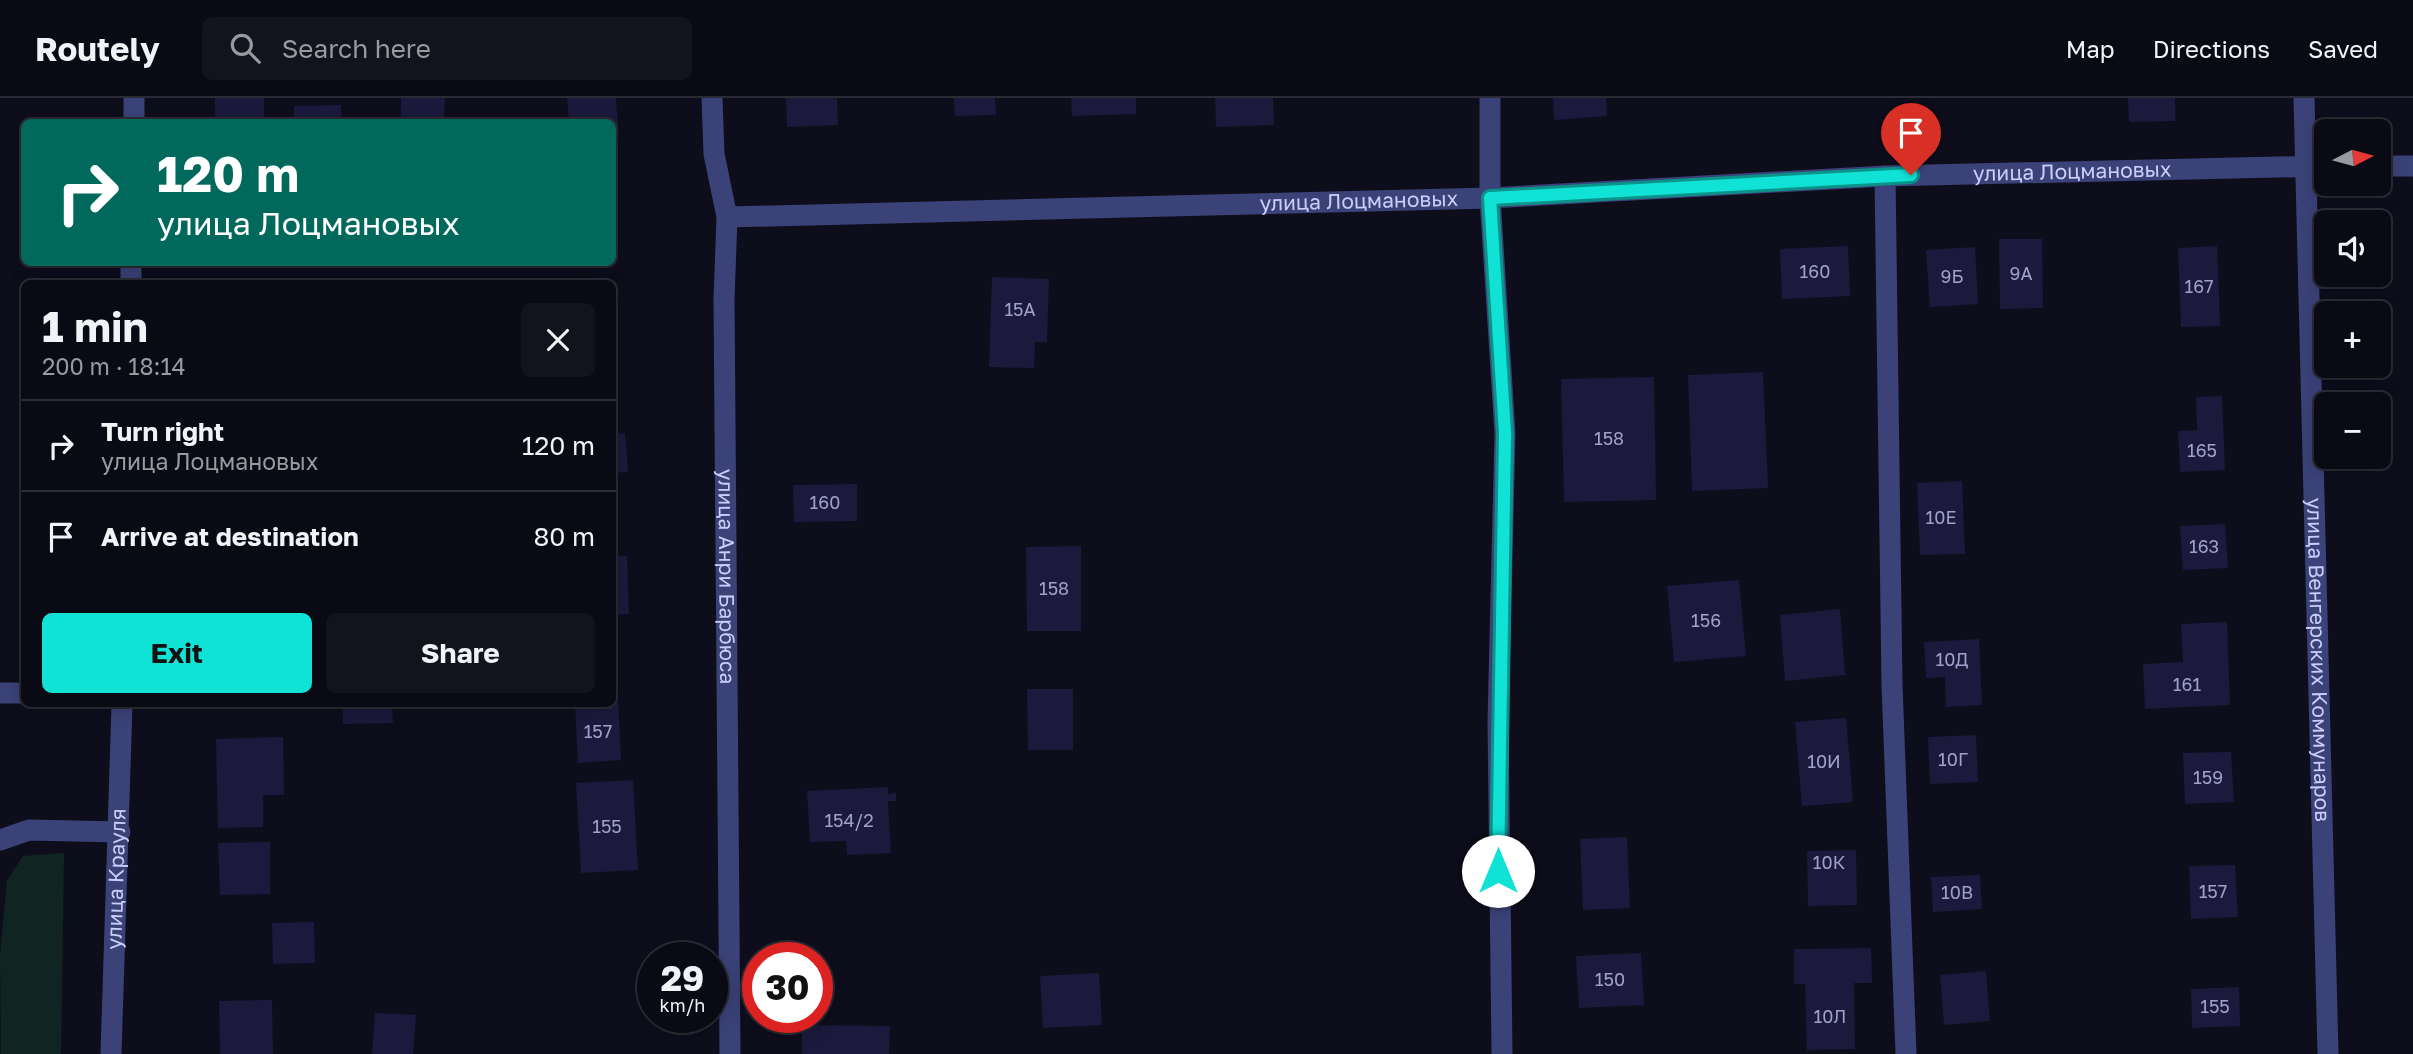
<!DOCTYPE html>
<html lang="en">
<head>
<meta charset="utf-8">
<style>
	body { margin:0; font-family:"Golos Text",sans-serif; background:#13131e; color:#f1f3f6; height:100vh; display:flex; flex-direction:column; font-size:26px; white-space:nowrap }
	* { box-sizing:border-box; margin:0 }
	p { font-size:23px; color:#999aa0 }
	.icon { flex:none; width:38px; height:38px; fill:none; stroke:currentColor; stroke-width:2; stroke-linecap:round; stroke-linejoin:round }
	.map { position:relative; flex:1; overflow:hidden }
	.sheet { position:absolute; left:21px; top:182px; width:595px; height:427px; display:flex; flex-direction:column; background:#0a0a15; border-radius:10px; box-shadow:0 4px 18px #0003,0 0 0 2px #2a2b34 }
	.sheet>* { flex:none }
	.guide { position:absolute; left:21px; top:21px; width:595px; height:147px; border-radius:10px; box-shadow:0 4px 18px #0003,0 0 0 2px #2a2b34; background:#00695c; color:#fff; overflow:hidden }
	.needle { width:46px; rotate:84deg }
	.controls { position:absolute; left:2314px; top:21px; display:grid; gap:14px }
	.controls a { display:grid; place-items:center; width:77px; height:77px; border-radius:10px; background:#0a0a15; box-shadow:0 4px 18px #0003,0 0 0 2px #2a2b34; font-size:35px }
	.speed { position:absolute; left:637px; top:844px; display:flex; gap:14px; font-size:35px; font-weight:700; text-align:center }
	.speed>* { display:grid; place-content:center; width:91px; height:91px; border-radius:50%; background:#0a0a15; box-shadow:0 4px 18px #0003,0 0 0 2px #2a2b34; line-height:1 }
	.speed small { font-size:18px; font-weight:400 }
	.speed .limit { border:10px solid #d22; background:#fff; color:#111 }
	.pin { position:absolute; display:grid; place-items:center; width:60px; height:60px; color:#fff; margin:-72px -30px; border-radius:50% 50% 50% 0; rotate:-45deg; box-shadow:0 0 7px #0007 }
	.pin .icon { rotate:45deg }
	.me { position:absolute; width:77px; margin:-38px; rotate:0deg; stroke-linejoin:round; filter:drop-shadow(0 0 5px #0008) }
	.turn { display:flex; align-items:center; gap:24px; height:147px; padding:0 21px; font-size:32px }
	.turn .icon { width:91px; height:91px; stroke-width:2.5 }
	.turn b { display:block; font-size:49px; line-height:60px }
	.round { display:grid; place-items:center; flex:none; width:74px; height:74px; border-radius:10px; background:#13131e }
	.summary { display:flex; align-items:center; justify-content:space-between; height:119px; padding:0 21px }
	h1 { font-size:42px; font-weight:700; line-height:52px }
	.button { display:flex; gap:14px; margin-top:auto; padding:14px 21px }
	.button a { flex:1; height:80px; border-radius:10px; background:#10e2d6; color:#111; font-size:28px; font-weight:700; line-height:80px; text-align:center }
	.button a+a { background:#13131e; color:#f1f3f6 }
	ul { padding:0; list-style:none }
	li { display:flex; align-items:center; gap:21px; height:91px; padding:0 21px; border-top:2px solid #2a2b34 }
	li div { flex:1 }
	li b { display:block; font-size:26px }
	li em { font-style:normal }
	header { display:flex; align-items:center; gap:42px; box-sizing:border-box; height:98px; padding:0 35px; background:#0a0a15; border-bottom:2px solid #2a2b34 }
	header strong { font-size:33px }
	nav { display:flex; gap:38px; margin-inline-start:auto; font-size:24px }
	.search { width:490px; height:63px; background:#13131e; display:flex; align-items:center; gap:18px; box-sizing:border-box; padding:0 24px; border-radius:10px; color:#999aa0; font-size:26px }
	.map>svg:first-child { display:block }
</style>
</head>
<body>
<header>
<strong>Routely</strong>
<div class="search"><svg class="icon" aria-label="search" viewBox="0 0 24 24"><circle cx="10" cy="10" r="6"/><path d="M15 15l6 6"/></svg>Search here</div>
<nav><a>Map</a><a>Directions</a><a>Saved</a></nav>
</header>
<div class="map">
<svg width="2413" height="956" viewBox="0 0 2413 956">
	<rect width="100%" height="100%" fill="#0d0d1c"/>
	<polygon fill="#102521" points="64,755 61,956 1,956 0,857 7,783 23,758"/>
	<g fill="#1c1a3c">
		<rect x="215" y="0" width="49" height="24"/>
		<polygon points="401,0 445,0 444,24 401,24"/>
		<polygon points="567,0 616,0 618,30 612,31 612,24 569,24"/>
		<polygon points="786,0 837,0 838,27 787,29"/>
		<polygon points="954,0 995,0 996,17 955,18"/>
		<polygon points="1071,0 1136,0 1136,16 1072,18"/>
		<polygon points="1215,0 1273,0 1274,27 1216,29"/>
		<polygon points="1553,0 1606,0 1607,18 1554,22"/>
		<polygon points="2128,0 2175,0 2175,23 2129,24"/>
		<polygon points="341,7 342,24 294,24 294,8"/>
		<polygon points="1999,141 2042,141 2043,210 2000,211"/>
		<polygon points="1848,148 1850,198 1782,201 1780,151"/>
		<polygon points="2217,148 2220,228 2181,229 2178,150"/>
		<polygon points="1975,149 1978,206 1930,209 1926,152"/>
		<polygon points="992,179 1049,181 1047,244 1035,244 1034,270 989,269"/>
		<polygon points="1763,274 1768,390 1692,393 1688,277"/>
		<polygon points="1654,279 1656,402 1564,404 1561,281"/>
		<polygon points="2222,298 2225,372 2180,374 2178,333 2197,332 2196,299"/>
		<polygon points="625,335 628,374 612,375 612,336"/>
		<polygon points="1962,383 1965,456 1920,457 1917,385"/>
		<polygon points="857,386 857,423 794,424 793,387"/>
		<polygon points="2225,426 2228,470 2183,472 2180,428"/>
		<polygon points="1081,448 1081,533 1027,533 1026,449"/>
		<polygon points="612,458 627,458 629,516 612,517"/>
		<polygon points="1739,482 1746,558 1674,564 1667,488"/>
		<polygon points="1840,511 1845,577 1785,583 1780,517"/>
		<polygon points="2227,524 2230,607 2145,611 2143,566 2183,564 2181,526"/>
		<polygon points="1979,541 1982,607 1946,609 1945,579 1926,580 1924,544"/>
		<polygon points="612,576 617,576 621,662 578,665 575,606 612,606"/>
		<polygon points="1027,591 1073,591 1073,652 1028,652"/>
		<polygon points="343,606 392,606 393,625 343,626"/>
		<polygon points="1846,620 1853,704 1802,708 1795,624"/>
		<polygon points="1976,637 1978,684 1930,686 1928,639"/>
		<polygon points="283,639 284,697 263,697 263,729 218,730 216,641"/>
		<polygon points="2231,654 2234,704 2185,706 2183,655"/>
		<polygon points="633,682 638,772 581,775 576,685"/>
		<polygon points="888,689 888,696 896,695 896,703 888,703 891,755 847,757 846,743 810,744 807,693"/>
		<polygon points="1627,739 1630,810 1583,812 1580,741"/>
		<polygon points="270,744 270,796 220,797 218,745"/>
		<polygon points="1856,752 1857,807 1808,808 1807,753"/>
		<polygon points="2235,767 2238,819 2191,821 2189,768"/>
		<polygon points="1980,777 1982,811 1933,814 1931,779"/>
		<polygon points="314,824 315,865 273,866 272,825"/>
		<polygon points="1871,850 1872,885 1854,885 1855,951 1807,952 1805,886 1794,886 1794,851"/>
		<polygon points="1641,855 1644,907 1579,910 1576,858"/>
		<polygon points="1986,873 1990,923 1944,927 1940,877"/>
		<polygon points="1099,875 1102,927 1043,930 1040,878"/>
		<polygon points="2239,889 2240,928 2192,930 2191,891"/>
		<polygon points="272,902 273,956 220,956 219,903"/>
		<polygon points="375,915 416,917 413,956 372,956"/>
		<polygon points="802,927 890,928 889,956 802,956"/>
	</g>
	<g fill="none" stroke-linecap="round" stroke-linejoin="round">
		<g stroke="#3b4278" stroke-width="21">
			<path id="s1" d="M712,0L714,56L727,119L724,201L730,956"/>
			<polyline points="1490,0 1490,100 1505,335 1498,623 1502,956"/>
			<path id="s2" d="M2304,0L2328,956"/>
			<polyline points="134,24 134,0"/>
			<polyline points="2378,68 2413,68"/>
			<polyline points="1885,78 1892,587 1906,956"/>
			<path id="s3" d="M727,119L1490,100L1885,78L2326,68"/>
			<polyline points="131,186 131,164"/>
			<polyline points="0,595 24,595"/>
			<polyline points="0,742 29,732 120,734"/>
			<path id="s4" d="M111,956L122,606"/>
		</g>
	</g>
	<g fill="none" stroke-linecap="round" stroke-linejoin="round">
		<g stroke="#0a938b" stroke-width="18">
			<polyline id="route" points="1498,773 1505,335 1490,100 1911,77"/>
		</g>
		<use href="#route" stroke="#10e2d6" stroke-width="12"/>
	</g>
	<g text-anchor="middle" stroke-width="7" stroke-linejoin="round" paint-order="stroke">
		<g font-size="18" fill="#9fa1cb">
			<text x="1815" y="180">160</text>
			<text x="2021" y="182">9А</text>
			<text x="1952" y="185">9Б</text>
			<text x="2199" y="195">167</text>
			<text x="1020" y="218">15А</text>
			<text x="1609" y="347">158</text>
			<text x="2202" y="359">165</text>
			<text x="825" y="411">160</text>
			<text x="1941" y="426">10Е</text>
			<text x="2204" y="455">163</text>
			<text x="1054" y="497">158</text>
			<text x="1706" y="529">156</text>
			<text x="1952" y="568">10Д</text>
			<text x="2187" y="593">161</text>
			<text x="598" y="640">157</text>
			<text x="1953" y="668">10Г</text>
			<text x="1824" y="670">10И</text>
			<text x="2208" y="686">159</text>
			<text x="849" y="729">154/2</text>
			<text x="607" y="735">155</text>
			<text x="1829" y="771">10К</text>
			<text x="2213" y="800">157</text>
			<text x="1957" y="801">10В</text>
			<text x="1610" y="888">150</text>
			<text x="2215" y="915">155</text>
			<text x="1830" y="925">10Л</text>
		</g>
		<g font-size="21" fill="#cbcefb" stroke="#0d0d1c">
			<text dy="7" stroke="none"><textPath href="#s3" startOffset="1346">улица Лоцмановых</textPath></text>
			<text dy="7" stroke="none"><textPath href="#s3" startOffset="632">улица Лоцмановых</textPath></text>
			<text dy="7" stroke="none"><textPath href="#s1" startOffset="480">улица Анри Барбюса</textPath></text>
			<text dy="7" stroke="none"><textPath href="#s2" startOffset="562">улица Венгерских Коммунаров</textPath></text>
			<text dy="7" stroke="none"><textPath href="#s4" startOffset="175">улица Крауля</textPath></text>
		</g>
	</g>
</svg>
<div class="controls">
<a><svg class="needle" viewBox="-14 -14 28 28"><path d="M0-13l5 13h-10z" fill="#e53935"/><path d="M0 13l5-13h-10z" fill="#999aa0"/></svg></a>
<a><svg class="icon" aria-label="sound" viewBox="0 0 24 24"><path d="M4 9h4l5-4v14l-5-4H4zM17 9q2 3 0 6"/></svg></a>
<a>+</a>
<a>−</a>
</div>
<div class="speed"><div>29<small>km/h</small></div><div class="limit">30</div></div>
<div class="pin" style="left:1911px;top:77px;background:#d93025"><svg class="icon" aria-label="arrive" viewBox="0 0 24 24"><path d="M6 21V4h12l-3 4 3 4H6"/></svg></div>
<svg class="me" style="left:1498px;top:773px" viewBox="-20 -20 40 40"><circle r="19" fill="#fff"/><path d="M0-13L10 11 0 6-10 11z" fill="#10e2d6"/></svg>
<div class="guide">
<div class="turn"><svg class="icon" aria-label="right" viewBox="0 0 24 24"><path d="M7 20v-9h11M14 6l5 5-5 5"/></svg><div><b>120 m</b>улица Лоцмановых</div></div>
</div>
<section class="sheet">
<div class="summary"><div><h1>1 min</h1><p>200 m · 18:14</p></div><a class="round"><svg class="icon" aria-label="close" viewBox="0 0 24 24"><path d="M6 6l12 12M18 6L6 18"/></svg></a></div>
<ul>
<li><svg class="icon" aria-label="right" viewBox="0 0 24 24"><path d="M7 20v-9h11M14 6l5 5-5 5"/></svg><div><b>Turn right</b><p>улица Лоцмановых</p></div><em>120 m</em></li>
<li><svg class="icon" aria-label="arrive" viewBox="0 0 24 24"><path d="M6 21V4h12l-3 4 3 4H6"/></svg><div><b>Arrive at destination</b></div><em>80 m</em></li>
</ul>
<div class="button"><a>Exit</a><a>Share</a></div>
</section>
</div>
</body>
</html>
